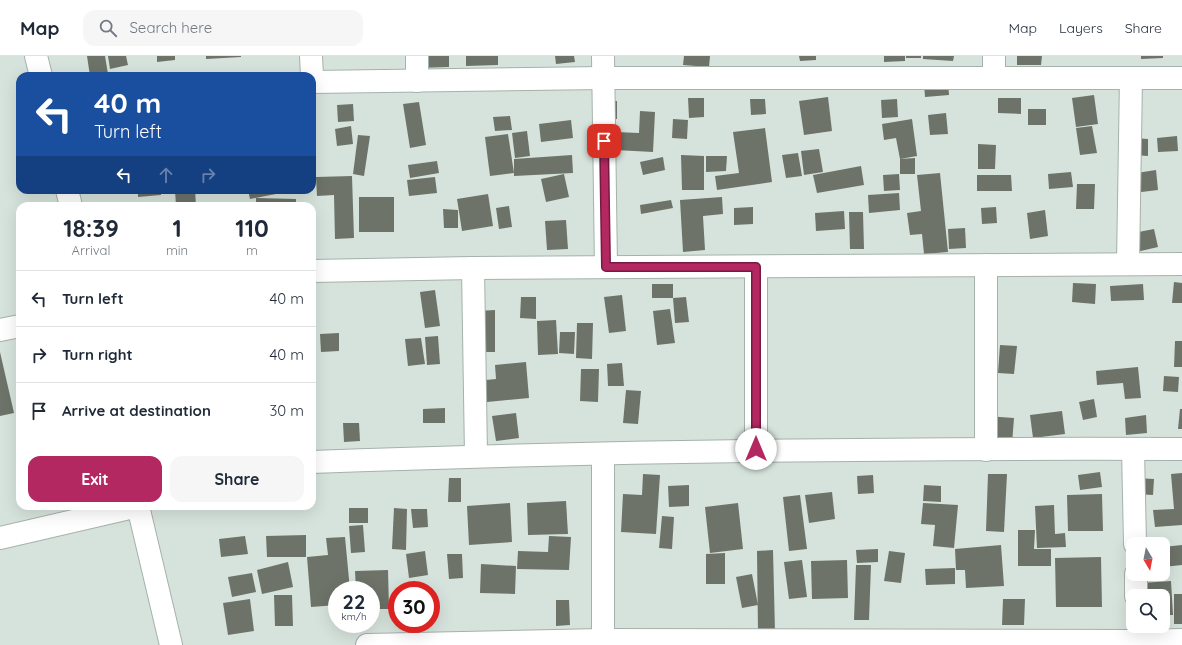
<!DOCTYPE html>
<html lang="en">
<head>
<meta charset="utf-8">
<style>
	body { margin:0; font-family:Quicksand,sans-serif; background:#f6f6f7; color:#1f2937; height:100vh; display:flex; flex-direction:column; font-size:15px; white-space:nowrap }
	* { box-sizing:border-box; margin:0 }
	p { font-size:13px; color:#747a83 }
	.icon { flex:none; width:22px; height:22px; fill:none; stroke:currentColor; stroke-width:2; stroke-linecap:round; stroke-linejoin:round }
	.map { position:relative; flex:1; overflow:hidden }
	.drawer { position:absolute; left:16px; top:146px; width:300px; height:308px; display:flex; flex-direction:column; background:#fff; border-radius:12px; box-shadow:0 4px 16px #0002 }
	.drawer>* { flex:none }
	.banner { position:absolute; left:16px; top:16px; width:300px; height:122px; border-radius:12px; box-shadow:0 4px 16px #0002; background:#1a4fa0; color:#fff; overflow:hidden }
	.needle { width:26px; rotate:170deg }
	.buttons { position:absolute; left:1126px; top:481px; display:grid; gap:8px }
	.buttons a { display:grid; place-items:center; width:44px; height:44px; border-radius:8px; background:#fff; box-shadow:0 4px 16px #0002; font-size:20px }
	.speed { position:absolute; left:328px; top:525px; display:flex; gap:8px; font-size:20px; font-weight:700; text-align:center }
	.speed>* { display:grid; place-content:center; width:52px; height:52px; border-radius:50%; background:#fff; box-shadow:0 4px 16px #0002; line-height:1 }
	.speed small { font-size:10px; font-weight:400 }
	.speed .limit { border:6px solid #d22; background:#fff; color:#111 }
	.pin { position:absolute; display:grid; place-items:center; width:34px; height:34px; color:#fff; margin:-17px; border-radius:8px; box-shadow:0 2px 6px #0006 }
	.me { position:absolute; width:44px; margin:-22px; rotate:0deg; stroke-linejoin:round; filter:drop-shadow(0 0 3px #0008) }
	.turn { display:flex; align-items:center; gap:14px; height:84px; padding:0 12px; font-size:18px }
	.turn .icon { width:52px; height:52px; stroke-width:2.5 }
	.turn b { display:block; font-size:28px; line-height:34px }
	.lanes { display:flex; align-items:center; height:38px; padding:0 12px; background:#0003; justify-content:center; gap:20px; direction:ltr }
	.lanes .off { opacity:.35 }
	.eta { display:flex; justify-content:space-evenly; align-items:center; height:68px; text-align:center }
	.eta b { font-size:24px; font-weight:700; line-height:28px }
	.cta { display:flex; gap:8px; margin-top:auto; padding:8px 12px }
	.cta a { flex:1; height:46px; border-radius:12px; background:#b42862; color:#fff; font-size:16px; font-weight:700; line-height:46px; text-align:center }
	.cta a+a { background:#f6f6f7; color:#1f2937 }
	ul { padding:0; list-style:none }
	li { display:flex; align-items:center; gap:12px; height:56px; padding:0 12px; border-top:1px solid #e0e1e3 }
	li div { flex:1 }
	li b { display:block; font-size:15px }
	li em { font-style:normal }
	header { display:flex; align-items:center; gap:24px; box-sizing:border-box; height:56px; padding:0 20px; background:#fff; border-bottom:1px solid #e0e1e3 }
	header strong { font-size:19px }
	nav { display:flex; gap:22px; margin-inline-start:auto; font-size:14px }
	.search { width:280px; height:36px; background:#f6f6f7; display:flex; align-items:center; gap:10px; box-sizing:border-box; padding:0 14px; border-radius:12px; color:#747a83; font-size:15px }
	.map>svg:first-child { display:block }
</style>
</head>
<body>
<header>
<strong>Map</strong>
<div class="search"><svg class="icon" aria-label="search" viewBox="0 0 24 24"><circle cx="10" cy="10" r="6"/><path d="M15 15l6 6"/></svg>Search here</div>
<nav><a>Map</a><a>Layers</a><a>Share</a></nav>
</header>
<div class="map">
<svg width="1182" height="589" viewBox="0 0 1182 589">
	<rect width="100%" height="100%" fill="#d6e3dc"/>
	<g fill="#6d7369">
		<polygon points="87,0 105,0 108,18 90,20"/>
		<polygon points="108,0 126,0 128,9 110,13"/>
		<polygon points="157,0 175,0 175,4 157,6"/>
		<polygon points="206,0 241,0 241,1 206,3"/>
		<polygon points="417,0 449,0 449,11 417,12"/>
		<polygon points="466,0 498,0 498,9 466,10"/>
		<polygon points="555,0 574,0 575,6 556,8"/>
		<polygon points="684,0 710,0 709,11 683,9"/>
		<polygon points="799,0 816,0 816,4 800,5"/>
		<polygon points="884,0 905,0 905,5 884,6"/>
		<rect x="906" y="0" width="15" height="2"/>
		<polygon points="923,0 954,0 953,5 923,3"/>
		<polygon points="1017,0 1042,0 1041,9 1017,9"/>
		<polygon points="1141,0 1163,0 1163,2 1141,3"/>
		<polygon points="948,25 949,39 925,41 924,27"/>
		<polygon points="1094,39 1098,68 1076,71 1072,42"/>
		<polygon points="828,41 832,75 804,79 799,45"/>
		<polygon points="688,42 704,42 704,61 689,62"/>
		<polygon points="998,42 1021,42 1021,58 998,57"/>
		<polygon points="750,43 765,43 766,58 751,59"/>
		<polygon points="897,43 898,61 882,62 881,44"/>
		<polygon points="605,45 617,45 617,63 605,64"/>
		<polygon points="419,46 426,89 410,92 403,48"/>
		<polygon points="353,48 354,65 338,66 337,49"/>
		<rect x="1028" y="53" width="18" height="16"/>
		<polygon points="640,55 655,56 653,96 615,94 616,76 639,77"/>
		<polygon points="946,57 948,78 930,79 928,59"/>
		<polygon points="510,60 512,74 495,75 493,61"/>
		<polygon points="673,63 688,64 687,83 672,82"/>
		<polygon points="912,63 917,100 900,103 915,102 915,118 900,118 900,103 896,82 884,84 882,68"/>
		<polygon points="571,64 573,82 541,86 539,68"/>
		<polygon points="351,70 353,88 337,90 335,73"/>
		<polygon points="1092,70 1097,97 1080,99 1076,72"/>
		<polygon points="765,72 772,126 717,134 715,120 739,117 733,76"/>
		<polygon points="527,75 530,100 515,102 512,77"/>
		<polygon points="508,78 514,117 490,120 485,81"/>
		<polygon points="358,79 370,80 364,120 353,118"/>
		<polygon points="1177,80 1178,95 1158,96 1157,82"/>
		<polygon points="1133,82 1148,83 1148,100 1133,99"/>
		<polygon points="978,88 996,89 995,113 978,113"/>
		<rect x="312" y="90" width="3" height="27"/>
		<polygon points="819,93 823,116 804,119 801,95"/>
		<polygon points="798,97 802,120 786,122 782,99"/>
		<polygon points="572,99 573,117 514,120 514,103"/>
		<polygon points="681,99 704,100 704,134 682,134"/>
		<polygon points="706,100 727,100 726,115 706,116"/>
		<polygon points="663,101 665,114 643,119 640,106"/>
		<polygon points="437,105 439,117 410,122 408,109"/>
		<polygon points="861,110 864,129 817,137 813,119"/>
		<polygon points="1156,114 1158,134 1133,137 1130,118"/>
		<polygon points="1071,116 1073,131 1049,133 1048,118"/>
		<polygon points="940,117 948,196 924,198 922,178 910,179 907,157 921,155 917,119"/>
		<polygon points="564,118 569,141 546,146 541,123"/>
		<polygon points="899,118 900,134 884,135 883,119"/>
		<polygon points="977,119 1011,119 1012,135 977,135"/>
		<polygon points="352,120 354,182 335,183 334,139 317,140 316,121"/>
		<polygon points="435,121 437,137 409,140 407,124"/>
		<polygon points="1077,128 1095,128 1094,153 1076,153"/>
		<polygon points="138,134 161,134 161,139 138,141"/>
		<polygon points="175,134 195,134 196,150 176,150"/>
		<polygon points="248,134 281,134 281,137 250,143"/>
		<polygon points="899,137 900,154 869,157 868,139"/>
		<polygon points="488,138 493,170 462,175 457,143"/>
		<rect x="359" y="141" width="35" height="35"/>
		<polygon points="722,141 723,158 703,160 705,194 683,196 680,144"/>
		<polygon points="256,142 296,143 296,150 256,150"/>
		<polygon points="671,144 673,152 641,158 640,149"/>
		<polygon points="509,150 512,171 499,173 496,152"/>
		<polygon points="753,151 753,168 734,169 734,152"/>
		<polygon points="996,151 997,167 982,168 981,152"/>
		<polygon points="443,153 458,154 458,172 444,172"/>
		<polygon points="1045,154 1048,180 1030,183 1027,157"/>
		<polygon points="844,155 845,173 816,175 815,157"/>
		<polygon points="849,156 863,156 864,193 850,193"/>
		<polygon points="566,164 568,193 547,194 545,165"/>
		<polygon points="965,172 966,192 949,193 948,173"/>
		<polygon points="1154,173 1158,191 1132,197 1128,178"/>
		<polygon points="1174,226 1182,227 1182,247 1172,247"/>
		<polygon points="1073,227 1096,228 1095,248 1072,246"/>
		<rect x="652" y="228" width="21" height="14"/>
		<polygon points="1143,228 1144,244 1111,245 1110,230"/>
		<polygon points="435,234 440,270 425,272 420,236"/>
		<polygon points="622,239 626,275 609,277 604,241"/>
		<polygon points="521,241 536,241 536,263 520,262"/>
		<polygon points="686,241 689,266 675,267 673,242"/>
		<polygon points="670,253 675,287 657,289 653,255"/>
		<polygon points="495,254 495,296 478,296 477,255"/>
		<polygon points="556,264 558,298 538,299 537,265"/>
		<polygon points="577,267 593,267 592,303 576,302"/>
		<polygon points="560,276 575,276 574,298 559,297"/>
		<polygon points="339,277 339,295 321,296 320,278"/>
		<polygon points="438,280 440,308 427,309 425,281"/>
		<polygon points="421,282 425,308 408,310 405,283"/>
		<polygon points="1175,285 1182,285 1182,311 1174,311"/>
		<polygon points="1000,289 1017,290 1014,318 998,317"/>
		<polygon points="0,296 14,357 0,360"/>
		<polygon points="526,306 529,342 477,347 475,325 496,323 495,309"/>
		<polygon points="622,307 624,330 608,330 607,308"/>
		<polygon points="1138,311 1141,342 1125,343 1123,327 1097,329 1096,315"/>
		<polygon points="581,313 599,313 598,346 580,345"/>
		<polygon points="1164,320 1179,321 1178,336 1163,335"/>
		<polygon points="626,334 641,335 638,368 623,367"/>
		<polygon points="1094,343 1097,361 1083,364 1079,346"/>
		<polygon points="445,352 445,367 423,367 423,353"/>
		<polygon points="1180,353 1182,353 1182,373 1178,373"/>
		<polygon points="1062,355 1065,378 1033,382 1030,359"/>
		<polygon points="516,357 519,382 496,385 492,360"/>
		<polygon points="1146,359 1147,377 1126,379 1125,362"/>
		<polygon points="986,360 1014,362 1012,388 984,386"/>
		<polygon points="343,367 359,367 360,385 344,386"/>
		<polygon points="1100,416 1102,431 1080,434 1078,419"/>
		<polygon points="1182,417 1182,469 1155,471 1153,454 1174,453 1171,418"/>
		<polygon points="643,418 660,419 656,478 621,476 623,438 642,439"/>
		<polygon points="988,418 1007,418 1004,476 986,475"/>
		<polygon points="873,419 874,437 858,438 857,420"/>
		<polygon points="449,422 461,422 461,446 448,446"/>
		<polygon points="1135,422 1154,423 1153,439 1134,438"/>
		<polygon points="689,429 689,450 669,451 668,430"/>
		<polygon points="924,429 941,430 941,446 923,445"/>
		<polygon points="832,436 835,463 809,467 805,439"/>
		<polygon points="1102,438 1103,475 1068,475 1067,439"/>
		<polygon points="800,439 807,493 789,495 783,441"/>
		<polygon points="566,445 568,478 528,479 527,447"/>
		<polygon points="510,447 512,486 469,489 467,450"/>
		<polygon points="738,447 743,493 710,497 705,451"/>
		<polygon points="923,447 958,449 954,492 933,490 935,469 921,468"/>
		<polygon points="1054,449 1055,478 1065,477 1066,491 1037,492 1035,450"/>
		<rect x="349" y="452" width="19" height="15"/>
		<polygon points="394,452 407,453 406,494 392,493"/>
		<polygon points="411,453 427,453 428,471 413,472"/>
		<polygon points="662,460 674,461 672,493 659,492"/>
		<polygon points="363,469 365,496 351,497 349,470"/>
		<polygon points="1018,474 1035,474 1034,493 1051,493 1051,510 1018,510"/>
		<polygon points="306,479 306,501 267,501 266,480"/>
		<polygon points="245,480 248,498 221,501 219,483"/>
		<polygon points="549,480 571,481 569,514 517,513 518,495 548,496"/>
		<polygon points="345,481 350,534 337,534 337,549 311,551 307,501 328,499 326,482"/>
		<polygon points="1001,489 1004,530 966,532 965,514 956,514 955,493"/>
		<polygon points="1182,489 1182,509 1163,511 1163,491"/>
		<polygon points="878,493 878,506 857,507 856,494"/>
		<polygon points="773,494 775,576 758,576 757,495"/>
		<polygon points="425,495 428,519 409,522 406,498"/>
		<polygon points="889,495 905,497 901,527 884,525"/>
		<polygon points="725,497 725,528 706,528 706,498"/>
		<polygon points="447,498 462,498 463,522 449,523"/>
		<polygon points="1101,501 1102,551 1056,551 1055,502"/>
		<polygon points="802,504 807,541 789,543 784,506"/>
		<polygon points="847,504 848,542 812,543 811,505"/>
		<polygon points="288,506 293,531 262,538 257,514"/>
		<polygon points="481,508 516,510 515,538 480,537"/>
		<polygon points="856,509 871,509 869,564 854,564"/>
		<polygon points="955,512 955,528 926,529 925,513"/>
		<polygon points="388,514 389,553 371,553 371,534 356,534 355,515"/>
		<polygon points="252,517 256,536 232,541 228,521"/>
		<polygon points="752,518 758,549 742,552 736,521"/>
		<polygon points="1171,525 1173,559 1163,559 1163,540 1143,540 1142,527"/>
		<rect x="1174" y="538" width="8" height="30"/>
		<polygon points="274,539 292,539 293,570 275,570"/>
		<polygon points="250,543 254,575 228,579 223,547"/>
		<polygon points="1003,543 1025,543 1024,569 1002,569"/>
		<polygon points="556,544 569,544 570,569 556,570"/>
	</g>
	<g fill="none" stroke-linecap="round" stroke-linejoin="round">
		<g stroke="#a5b2ab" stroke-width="24">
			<g id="minor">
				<polyline points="36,0 41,20"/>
				<polyline points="311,0 312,20"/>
				<polyline points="417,0 417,25"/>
				<polyline points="603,0 606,211"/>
				<polyline points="994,0 994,21"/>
				<polyline points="312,23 312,26 603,22 1182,22"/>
				<polyline points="67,134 71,150"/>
				<polyline points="1128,208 1131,22"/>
				<polyline points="473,212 476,400"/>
				<polyline points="312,215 473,212 1182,208"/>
				<polyline points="0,274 20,270"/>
				<polyline points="756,393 756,211"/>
				<polyline points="1133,393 1135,488"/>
				<polyline points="986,394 986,209"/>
				<path d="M312,406C602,395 892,392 1182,393"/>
				<polyline points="0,482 138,450 171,589"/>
				<polyline points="1136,518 1136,540"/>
				<polyline points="367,589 602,584 1137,585 1182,584"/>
				<polyline points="603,589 603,398"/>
			</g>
		</g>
		<use href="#minor" stroke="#fff" stroke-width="22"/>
	</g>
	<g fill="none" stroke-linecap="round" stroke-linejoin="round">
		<g stroke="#751a40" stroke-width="10">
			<polyline id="route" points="604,85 606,211 756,211 756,393"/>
		</g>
		<use href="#route" stroke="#b42862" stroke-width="7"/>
	</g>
</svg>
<div class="buttons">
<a><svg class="needle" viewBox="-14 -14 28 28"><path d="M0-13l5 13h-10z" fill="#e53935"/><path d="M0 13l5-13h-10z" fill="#747a83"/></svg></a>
<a><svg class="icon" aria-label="search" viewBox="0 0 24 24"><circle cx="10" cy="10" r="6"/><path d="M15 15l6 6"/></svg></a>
</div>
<div class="speed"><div>22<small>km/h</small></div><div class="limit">30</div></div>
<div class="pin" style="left:604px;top:85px;background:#d93025"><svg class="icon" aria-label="arrive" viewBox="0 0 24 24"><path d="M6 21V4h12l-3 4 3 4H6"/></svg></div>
<svg class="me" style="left:756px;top:393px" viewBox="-20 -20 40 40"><circle r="19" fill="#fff"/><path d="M0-13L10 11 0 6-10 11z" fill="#b42862"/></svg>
<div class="banner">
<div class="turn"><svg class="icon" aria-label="left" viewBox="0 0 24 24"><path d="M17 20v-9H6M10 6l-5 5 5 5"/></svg><div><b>40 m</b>Turn left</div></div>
<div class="lanes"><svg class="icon" aria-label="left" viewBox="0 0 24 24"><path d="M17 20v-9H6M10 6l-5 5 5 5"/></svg><svg class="icon off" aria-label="ahead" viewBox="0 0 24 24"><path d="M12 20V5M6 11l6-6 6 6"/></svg><svg class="icon off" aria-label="right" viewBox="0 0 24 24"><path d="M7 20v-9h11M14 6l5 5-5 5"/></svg></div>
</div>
<section class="drawer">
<div class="eta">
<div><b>18:39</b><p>Arrival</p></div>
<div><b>1</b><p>min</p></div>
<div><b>110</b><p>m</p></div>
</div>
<ul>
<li><svg class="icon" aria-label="left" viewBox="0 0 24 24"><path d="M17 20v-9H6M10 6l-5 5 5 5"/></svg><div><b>Turn left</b></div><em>40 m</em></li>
<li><svg class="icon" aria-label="right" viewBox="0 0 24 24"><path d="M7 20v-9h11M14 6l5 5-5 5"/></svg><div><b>Turn right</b></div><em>40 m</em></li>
<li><svg class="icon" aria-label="arrive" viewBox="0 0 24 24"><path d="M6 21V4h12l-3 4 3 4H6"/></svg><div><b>Arrive at destination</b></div><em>30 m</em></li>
</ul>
<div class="cta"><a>Exit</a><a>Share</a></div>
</section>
</div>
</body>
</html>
